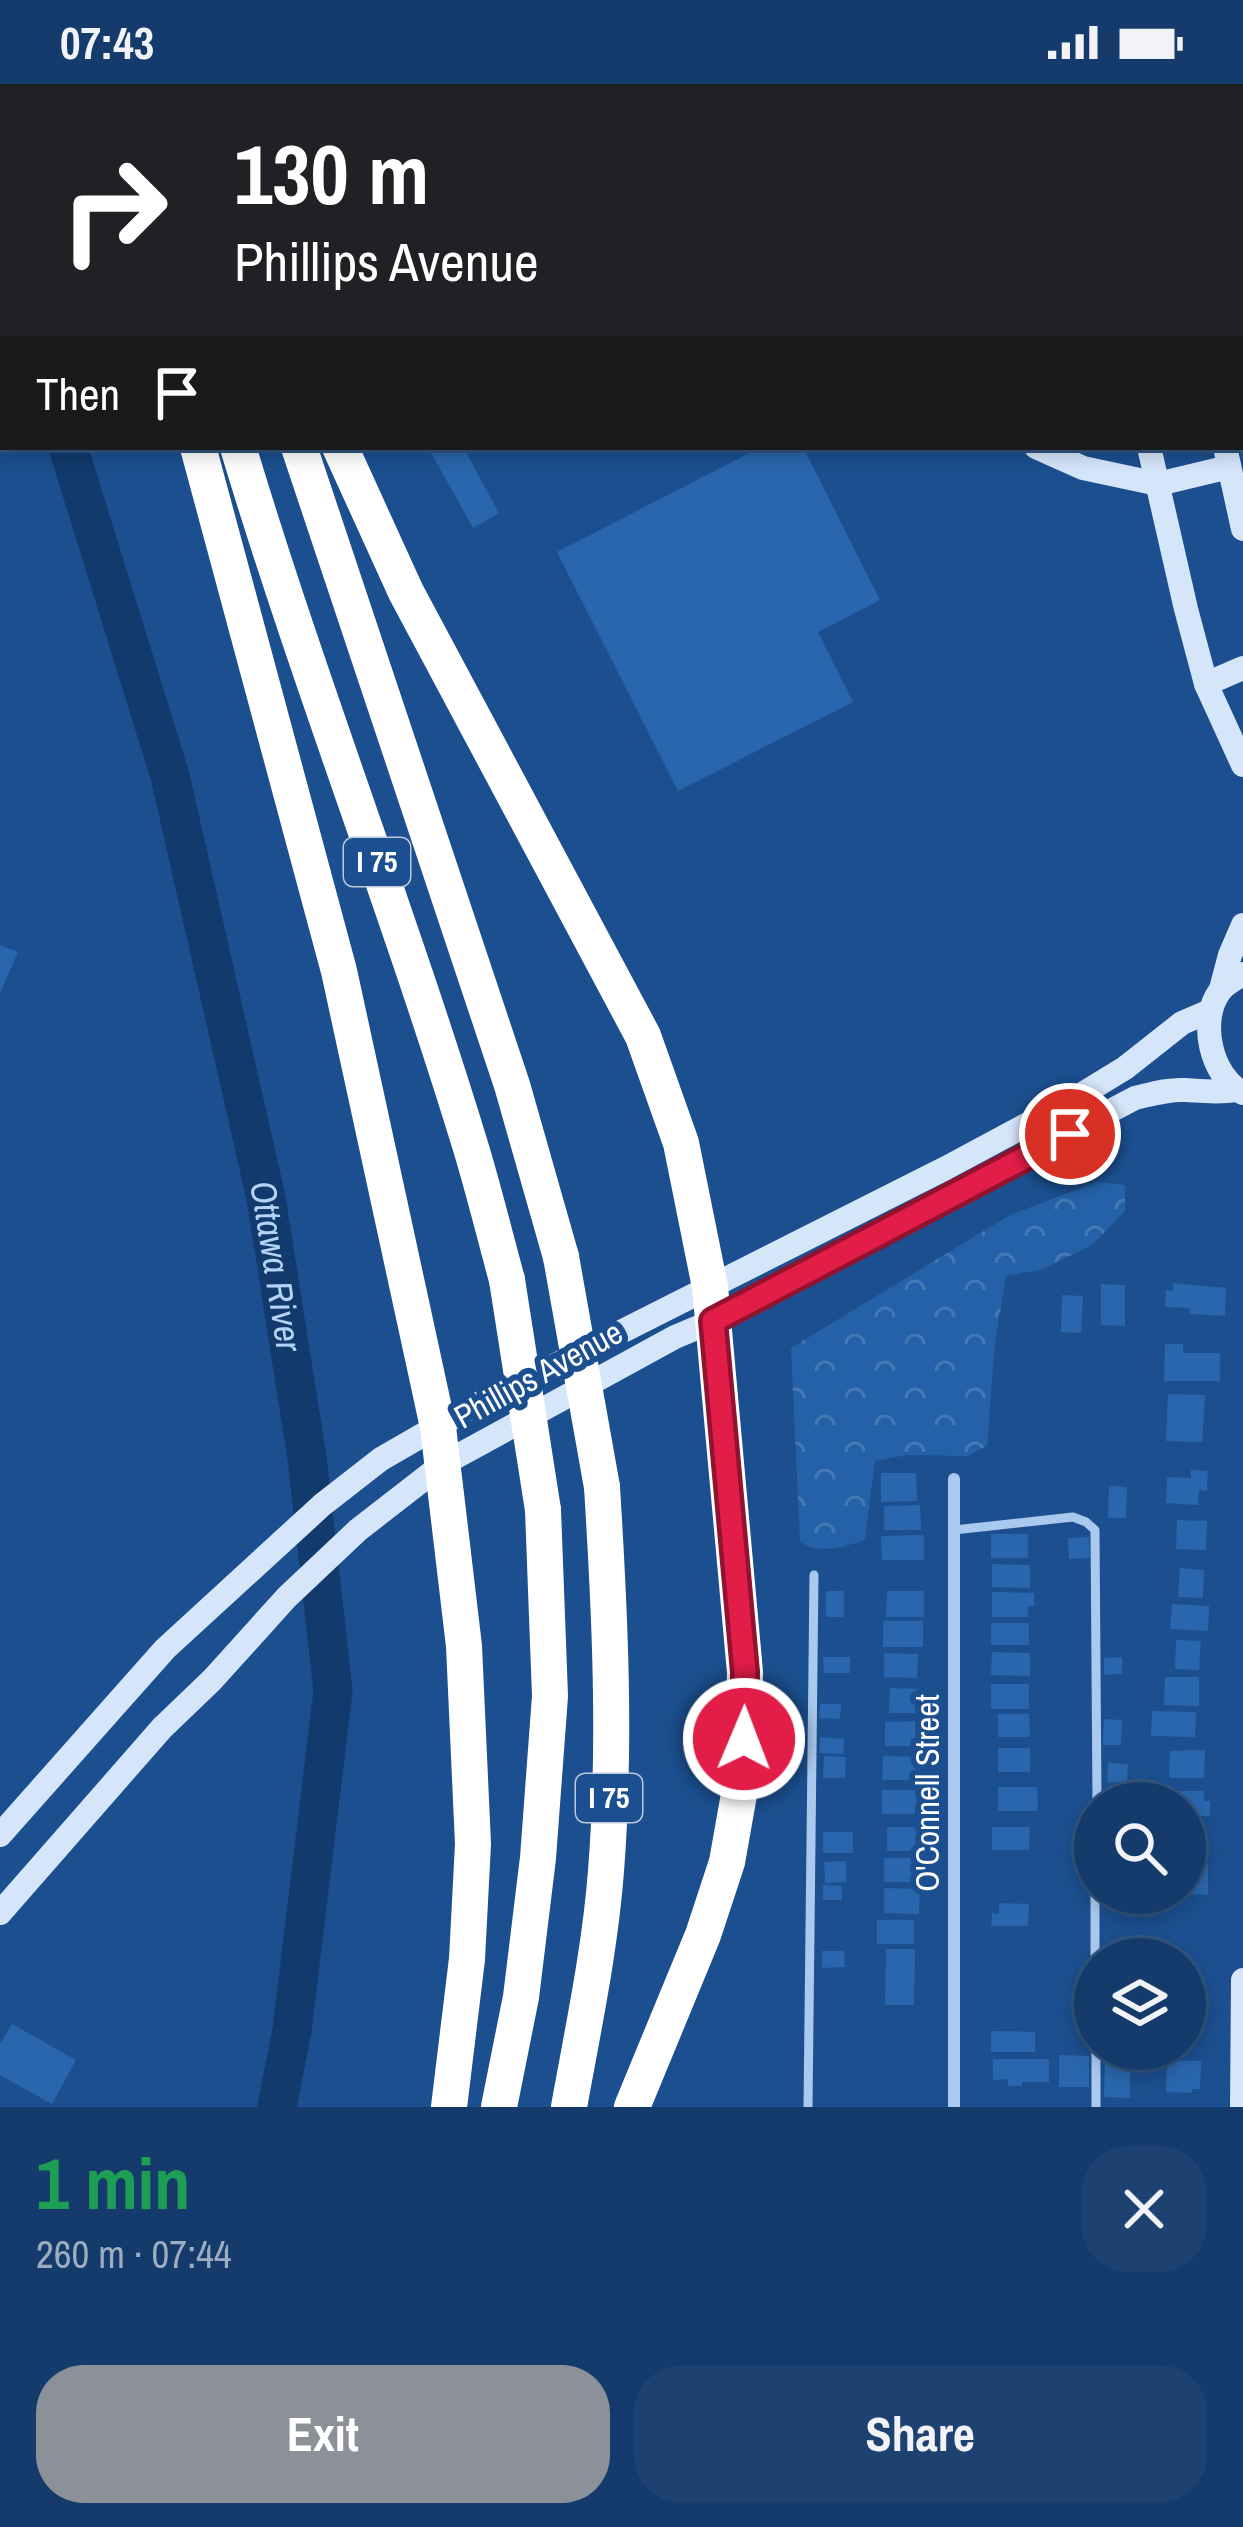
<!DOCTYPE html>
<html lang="en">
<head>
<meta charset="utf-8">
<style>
	body { margin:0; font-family:"Archivo Narrow",sans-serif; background:#1d4271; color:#f1f3f6; height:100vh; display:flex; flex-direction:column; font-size:45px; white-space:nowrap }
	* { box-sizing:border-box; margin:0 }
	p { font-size:39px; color:#9dadc1 }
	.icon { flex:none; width:66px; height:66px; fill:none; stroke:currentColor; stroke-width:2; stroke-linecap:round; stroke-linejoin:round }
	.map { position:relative; height:2023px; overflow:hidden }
	.sheet { display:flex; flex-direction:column; background:#143b6b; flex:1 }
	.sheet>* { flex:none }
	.top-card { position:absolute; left:0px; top:0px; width:1245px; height:366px; box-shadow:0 6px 18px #0003,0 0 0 3px #33557e; background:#202124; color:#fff; overflow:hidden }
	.fabs { position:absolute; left:1074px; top:1698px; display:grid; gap:24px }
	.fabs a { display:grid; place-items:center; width:132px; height:132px; border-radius:50%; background:#143b6b; box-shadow:0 6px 18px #0003,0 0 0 3px #33557e; font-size:60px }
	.pin { position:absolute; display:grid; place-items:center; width:102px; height:102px; color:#fff; margin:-51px; border:6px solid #fff; border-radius:50%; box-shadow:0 3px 12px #0007 }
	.me { position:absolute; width:132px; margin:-66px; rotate:1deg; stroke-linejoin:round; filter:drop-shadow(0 0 9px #0008) }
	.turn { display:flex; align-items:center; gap:42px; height:252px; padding:0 36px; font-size:54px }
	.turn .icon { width:156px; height:156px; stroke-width:2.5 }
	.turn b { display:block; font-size:84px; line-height:102px }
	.then { display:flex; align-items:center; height:114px; padding:0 36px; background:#0003; gap:24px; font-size:45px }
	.round { display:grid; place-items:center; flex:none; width:126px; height:126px; border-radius:48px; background:#1d4271 }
	.overview { display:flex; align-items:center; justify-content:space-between; height:204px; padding:0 36px }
	h1 { font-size:72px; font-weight:700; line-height:90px; color:#1e9e55 }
	.action { display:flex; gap:24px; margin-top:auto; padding:24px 36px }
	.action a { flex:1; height:138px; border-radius:48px; background:#8c9099; color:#fff; font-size:48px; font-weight:700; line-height:138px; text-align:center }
	.action a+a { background:#1d4271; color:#f1f3f6 }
	.status { display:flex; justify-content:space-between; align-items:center; height:84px; padding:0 60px; background:#143b6b; direction:ltr }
	.status svg { height:33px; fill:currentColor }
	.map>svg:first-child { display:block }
</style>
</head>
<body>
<div class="status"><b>07:43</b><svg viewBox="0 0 49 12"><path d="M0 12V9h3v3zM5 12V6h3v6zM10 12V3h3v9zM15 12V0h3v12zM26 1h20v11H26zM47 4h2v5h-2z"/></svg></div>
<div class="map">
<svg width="1243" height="2023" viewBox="0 0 1243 2023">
	<defs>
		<pattern id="forest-crowns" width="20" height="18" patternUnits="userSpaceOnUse" patternTransform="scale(3)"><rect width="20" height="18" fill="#2461a8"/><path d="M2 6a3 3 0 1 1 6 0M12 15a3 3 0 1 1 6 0" fill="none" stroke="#4579b5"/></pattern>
	</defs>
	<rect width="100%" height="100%" fill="#1b4f8f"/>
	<path fill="url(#forest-crowns)" d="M1097,1098L1125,1101V1127L1092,1161L1041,1186L1006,1192L995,1259L987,1362L967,1372L907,1371L875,1377L865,1456C843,1463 820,1471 800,1458L791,1264L1010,1131Z"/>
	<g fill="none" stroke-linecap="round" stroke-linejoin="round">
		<g stroke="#123a6d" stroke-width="39">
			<polyline points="0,147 3,157"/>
			<path id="s1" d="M68,363L170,692L266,1114L307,1374L333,1607L292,1946L277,2023"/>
		</g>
	</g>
	<g fill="#2a66ad">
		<polygon points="428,363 463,363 499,429 473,444"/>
		<polygon points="761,363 803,363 880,516 818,548 853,618 678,707 557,468"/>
		<polygon points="0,861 18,868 0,909"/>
		<polygon points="1173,1199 1226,1204 1225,1232 1189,1230 1190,1224 1165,1223 1166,1206 1173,1207"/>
		<polygon points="1101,1200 1125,1201 1125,1242 1101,1241"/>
		<polygon points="1062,1211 1083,1212 1081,1249 1061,1248"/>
		<polygon points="1165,1260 1183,1260 1183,1269 1220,1269 1220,1297 1164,1297"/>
		<polygon points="1168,1310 1205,1311 1202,1358 1166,1357"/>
		<polygon points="1191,1386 1208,1387 1207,1407 1199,1406 1198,1421 1166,1419 1167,1393 1191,1394"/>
		<polygon points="881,1389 916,1389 917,1417 881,1418"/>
		<polygon points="1109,1402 1127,1403 1126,1434 1108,1434"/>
		<polygon points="920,1421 921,1446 884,1446 884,1422"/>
		<polygon points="1177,1436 1207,1437 1206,1466 1176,1465"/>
		<rect x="991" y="1450" width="37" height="24"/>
		<polygon points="924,1451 924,1476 882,1476 881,1452"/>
		<polygon points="1089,1453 1090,1474 1069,1475 1068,1454"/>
		<polygon points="992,1480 1030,1481 1030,1504 992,1503"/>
		<polygon points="1180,1484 1204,1486 1203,1514 1178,1513"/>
		<rect x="826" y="1507" width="18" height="26"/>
		<polygon points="887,1507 924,1507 924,1533 886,1533"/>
		<polygon points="992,1508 1034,1509 1034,1522 1028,1522 1028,1533 992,1533"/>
		<polygon points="1172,1520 1209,1522 1208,1547 1170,1545"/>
		<rect x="883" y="1537" width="40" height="26"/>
		<rect x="991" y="1539" width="38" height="22"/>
		<polygon points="1176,1556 1201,1557 1199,1586 1175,1585"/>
		<polygon points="992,1568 1030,1569 1030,1592 991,1591"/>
		<polygon points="884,1569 918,1570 917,1594 884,1593"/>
		<polygon points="823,1573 850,1573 850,1589 824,1589"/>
		<polygon points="1122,1573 1122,1590 1104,1591 1104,1574"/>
		<polygon points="1165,1593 1199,1593 1199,1622 1164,1621"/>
		<rect x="991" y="1600" width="38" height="25"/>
		<polygon points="890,1604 920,1605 920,1629 889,1629"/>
		<polygon points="820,1620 841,1620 840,1635 819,1634"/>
		<polygon points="1152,1627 1196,1628 1195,1653 1151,1652"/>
		<polygon points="998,1630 1029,1630 1030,1653 998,1653"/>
		<polygon points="1104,1635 1122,1636 1121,1661 1103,1661"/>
		<polygon points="921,1637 921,1662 885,1662 885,1638"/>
		<polygon points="820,1653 844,1655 843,1670 819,1669"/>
		<rect x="998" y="1664" width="32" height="24"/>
		<polygon points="1205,1666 1204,1694 1169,1694 1170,1667"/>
		<polygon points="824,1672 846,1673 845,1694 823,1694"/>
		<polygon points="883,1672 921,1673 921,1696 882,1696"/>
		<polygon points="1108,1679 1128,1680 1127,1699 1107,1698"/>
		<polygon points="998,1703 1037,1703 1038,1727 998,1727"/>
		<rect x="882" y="1706" width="40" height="24"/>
		<polygon points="1163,1707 1204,1707 1204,1717 1210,1717 1210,1732 1188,1732 1185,1729 1185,1719 1163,1719"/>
		<rect x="887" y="1743" width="33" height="24"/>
		<polygon points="992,1743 1030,1743 1029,1766 992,1766"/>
		<polygon points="1185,1747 1205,1747 1204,1773 1185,1773"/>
		<rect x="823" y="1748" width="30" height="21"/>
		<rect x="884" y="1774" width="36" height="24"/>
		<polygon points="846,1777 846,1798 825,1799 824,1778"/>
		<polygon points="1185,1780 1208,1780 1208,1811 1185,1810"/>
		<polygon points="823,1801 842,1802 842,1816 823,1816"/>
		<polygon points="884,1804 920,1805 919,1830 884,1829"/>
		<polygon points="999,1819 1029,1820 1028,1842 991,1842 992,1829 999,1830"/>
		<rect x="877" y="1836" width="37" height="24"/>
		<polygon points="886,1865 915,1865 914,1921 885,1921"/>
		<polygon points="822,1867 844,1867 845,1883 822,1884"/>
		<polygon points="1185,1914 1204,1915 1203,1935 1185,1934"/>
		<polygon points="12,1940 76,1976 52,2020 0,1991 0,1960"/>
		<polygon points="991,1947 1035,1948 1035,1968 991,1968"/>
		<polygon points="1059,1971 1089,1972 1089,2003 1059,2003"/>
		<polygon points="993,1975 1049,1975 1049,1998 1022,1998 1022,2002 1008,2002 1008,1995 993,1996"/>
		<polygon points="1167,1976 1201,1977 1200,2005 1192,2005 1192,2009 1166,2008"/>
		<polygon points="1105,1978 1130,1978 1130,2014 1104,2013"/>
	</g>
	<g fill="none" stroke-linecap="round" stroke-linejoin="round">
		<g stroke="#a9c9ee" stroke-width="9">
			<polyline points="389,3 390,0"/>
			<polyline points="597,3 601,0"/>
			<polyline points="954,1446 1073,1433 1086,1438 1095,1446 1097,1719"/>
			<polyline points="1095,1882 1095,1809"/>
			<polyline points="1096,1965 1096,2023"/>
			<polyline points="808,2023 814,1491"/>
		</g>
		<polyline stroke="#a9c9ee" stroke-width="12" points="954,2023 954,1395"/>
		<g stroke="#d6e6fa" stroke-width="24">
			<polyline points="755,0 758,3"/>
			<polyline points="1110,0 1110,3"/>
			<polyline points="1036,363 1083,384 1158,400 1229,383"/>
			<polyline points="1149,363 1186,525 1206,600 1243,681"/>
			<polyline points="1225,363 1243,445"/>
			<polyline points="1206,600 1243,584"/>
			<path d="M1243,890C1235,895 1225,900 1220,907C1198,936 1211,993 1243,1009"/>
			<polyline points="1221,905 1230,871 1243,841"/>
			<polyline points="0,1751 165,1565 322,1421 381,1375 466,1326 946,1084 1071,1017 1125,984 1182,939 1210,927"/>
			<path d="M0,1829L162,1644L212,1596L287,1513L358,1446L443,1380L675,1253L713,1237L1135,1014C1152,1010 1168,1005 1185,1006C1203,1007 1218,1009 1236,1006"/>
			<polyline points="1242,2023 1243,1896"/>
		</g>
		<g stroke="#fff" stroke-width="36">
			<polyline points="192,0 193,3"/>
			<polyline points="222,0 222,3"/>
			<polyline points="125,3 126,0"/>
			<polyline points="198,363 339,887 438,1343 464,1562 473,1760 467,1875 449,2023"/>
			<path d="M238,363C309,599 399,828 471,1064C484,1107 495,1152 507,1196"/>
			<polyline points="299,363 512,1001 561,1173"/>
			<polyline points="340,363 406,508 643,952 681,1059 710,1203 745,1588 743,1688 727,1778 703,1851 632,2023"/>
			<polyline points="499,2023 521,1913 538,1774 550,1612 543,1426"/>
			<path d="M569,2023C583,1945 600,1866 606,1787C616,1659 610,1531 602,1403"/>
		</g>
		<g stroke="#fff" stroke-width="36">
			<polyline points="561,1173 602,1403"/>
			<polyline points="507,1196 543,1426"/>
		</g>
	</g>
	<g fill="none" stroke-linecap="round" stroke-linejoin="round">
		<g stroke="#92132f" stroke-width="30">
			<polyline id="route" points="744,1655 745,1588 713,1237 1070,1050"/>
		</g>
		<use href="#route" stroke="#e11d48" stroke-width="21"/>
	</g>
	<g text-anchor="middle" stroke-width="12" stroke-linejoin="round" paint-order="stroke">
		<g fill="#1b4f8f" stroke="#bbcadd" stroke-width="3">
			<rect x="344" y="754" width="66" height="48" rx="9"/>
			<rect x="576" y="1690" width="66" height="48" rx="9"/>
		</g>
		<g font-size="30" font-weight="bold" fill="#fff">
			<text x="377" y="788">I 75</text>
			<text x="609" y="1724">I 75</text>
		</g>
		<g font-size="33" fill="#fff" stroke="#1b4f8f">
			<text transform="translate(538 1290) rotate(-29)" y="12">Phillips Avenue</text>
			<text transform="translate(927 1709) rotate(-90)" y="12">O'Connell Street</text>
		</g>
		<g font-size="36" font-style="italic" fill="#b5d3f5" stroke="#1b4f8f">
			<text dy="13" stroke="none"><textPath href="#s1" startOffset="846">Ottawa River</textPath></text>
		</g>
	</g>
</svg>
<div class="fabs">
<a><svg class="icon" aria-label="search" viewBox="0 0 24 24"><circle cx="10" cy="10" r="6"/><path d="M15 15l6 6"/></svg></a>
<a><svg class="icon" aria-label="layers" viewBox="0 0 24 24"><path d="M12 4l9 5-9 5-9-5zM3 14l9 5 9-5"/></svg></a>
</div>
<div class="pin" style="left:1070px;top:1050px;background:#d93025"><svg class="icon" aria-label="arrive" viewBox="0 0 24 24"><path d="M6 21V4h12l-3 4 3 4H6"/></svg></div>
<svg class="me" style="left:744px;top:1655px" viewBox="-20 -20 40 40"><circle r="17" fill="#e11d48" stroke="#fff" stroke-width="3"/><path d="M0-11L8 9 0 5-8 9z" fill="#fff"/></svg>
<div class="top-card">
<div class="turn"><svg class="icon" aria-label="right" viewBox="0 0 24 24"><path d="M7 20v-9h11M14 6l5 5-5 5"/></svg><div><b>130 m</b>Phillips Avenue</div></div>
<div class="then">Then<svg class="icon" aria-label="arrive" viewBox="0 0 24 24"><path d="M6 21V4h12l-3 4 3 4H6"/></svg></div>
</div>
</div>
<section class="sheet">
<div class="overview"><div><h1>1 min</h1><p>260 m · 07:44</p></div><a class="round"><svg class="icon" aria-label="close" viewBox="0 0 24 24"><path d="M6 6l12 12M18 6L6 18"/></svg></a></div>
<div class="action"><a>Exit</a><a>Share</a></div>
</section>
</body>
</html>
